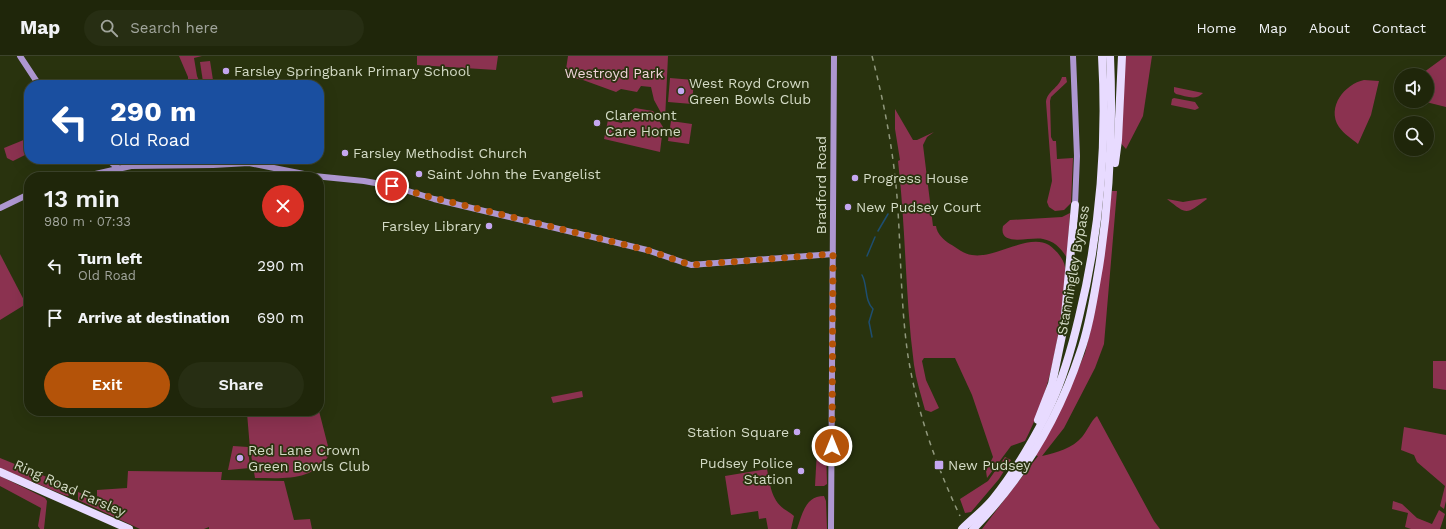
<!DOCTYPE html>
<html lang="en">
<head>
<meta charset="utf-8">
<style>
	body { margin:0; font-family:"Work Sans",sans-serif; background:#272e13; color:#f1f3f6; height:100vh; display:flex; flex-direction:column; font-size:15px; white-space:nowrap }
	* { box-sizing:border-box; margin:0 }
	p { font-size:13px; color:#a1a59c }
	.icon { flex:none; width:22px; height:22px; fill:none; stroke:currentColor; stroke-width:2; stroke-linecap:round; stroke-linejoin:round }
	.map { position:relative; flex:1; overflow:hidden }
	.sheet { position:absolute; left:24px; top:116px; width:300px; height:244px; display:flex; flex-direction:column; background:#1f260a; border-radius:16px; box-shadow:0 4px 16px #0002,0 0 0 1px #3c432b }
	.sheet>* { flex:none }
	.guide { position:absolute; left:24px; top:24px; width:300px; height:84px; border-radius:16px; box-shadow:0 4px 16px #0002,0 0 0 1px #3c432b; background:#1a4fa0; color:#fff; overflow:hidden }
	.controls { position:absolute; left:1394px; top:12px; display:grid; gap:8px }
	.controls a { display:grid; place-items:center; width:40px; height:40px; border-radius:50%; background:#1f260a; box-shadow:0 4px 16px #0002,0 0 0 1px #3c432b; font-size:20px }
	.pin { position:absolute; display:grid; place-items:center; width:34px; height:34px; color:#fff; margin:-17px; border:2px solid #fff; border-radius:50%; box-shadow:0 1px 4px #0007 }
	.me { position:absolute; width:44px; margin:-22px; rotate:0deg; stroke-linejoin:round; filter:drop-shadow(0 0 3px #0008) }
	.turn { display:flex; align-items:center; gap:14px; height:84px; padding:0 20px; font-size:18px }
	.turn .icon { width:52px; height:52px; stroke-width:2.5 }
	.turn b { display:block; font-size:28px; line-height:34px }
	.round { display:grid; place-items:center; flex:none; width:42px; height:42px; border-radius:21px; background:#272e13 }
	.head { display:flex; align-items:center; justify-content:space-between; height:68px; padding:0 20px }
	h1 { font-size:24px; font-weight:600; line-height:30px }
	.cta { display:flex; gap:8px; margin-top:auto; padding:8px 20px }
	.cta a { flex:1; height:46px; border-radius:24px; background:#b45309; color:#fff; font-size:16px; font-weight:600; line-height:46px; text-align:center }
	.cta a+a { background:#272e13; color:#f1f3f6 }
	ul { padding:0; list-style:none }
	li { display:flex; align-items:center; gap:12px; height:52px; padding:0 20px }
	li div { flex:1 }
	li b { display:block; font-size:15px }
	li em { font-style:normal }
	header { display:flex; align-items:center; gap:24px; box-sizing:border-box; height:56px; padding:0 20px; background:#1f260a; border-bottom:1px solid #3c432b }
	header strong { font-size:19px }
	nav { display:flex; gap:22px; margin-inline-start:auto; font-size:14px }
	.search { width:280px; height:36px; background:#272e13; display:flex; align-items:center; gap:10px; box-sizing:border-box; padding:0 14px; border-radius:22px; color:#a1a59c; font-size:15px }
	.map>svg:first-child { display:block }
</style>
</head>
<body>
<header>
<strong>Map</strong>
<div class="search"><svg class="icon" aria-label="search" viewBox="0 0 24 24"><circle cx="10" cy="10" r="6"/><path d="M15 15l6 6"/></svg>Search here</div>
<nav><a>Home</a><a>Map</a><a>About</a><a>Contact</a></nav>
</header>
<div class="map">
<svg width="1446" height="473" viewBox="0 0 1446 473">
	<rect width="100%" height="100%" fill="#29330e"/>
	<g fill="#8b3250">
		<polygon points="179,0 202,0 194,2 197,20 201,29 188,29 188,21"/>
		<polygon points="417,0 498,0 496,14 417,9"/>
		<polygon points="568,0 668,0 665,64 654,44 651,31 641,30 637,36 621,33 616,36 583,24 565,20"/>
		<polygon points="1122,0 1152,0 1143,60 1126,93 1118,84"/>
		<polygon points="1446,0 1446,51 1422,45 1427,45 1427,19 1420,19"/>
		<polygon points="210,5 213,24 203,26 200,6"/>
		<path d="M1062,21H1066L1067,26L1051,41L1050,45L1051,81L1053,85H1056L1057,103L1073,102L1071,147L1064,154L1055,155L1049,151L1047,146L1052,125L1046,46C1047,35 1059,32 1062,21Z"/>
		<polygon points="670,22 694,24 692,48 668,46"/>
		<path d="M1364,24L1379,25L1371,59L1358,88C1352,83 1344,78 1339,71C1326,51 1345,28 1364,24Z"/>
		<path d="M1174,31L1203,37C1196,45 1186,40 1176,38L1174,36Z"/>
		<polygon points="1174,42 1195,46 1199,52 1195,54 1171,49 1172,43"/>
		<polygon points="635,52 653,55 663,71 660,96 604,83 608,64 622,67 623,61"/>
		<path d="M895,53L913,84H917L934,76L927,81L923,89L933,170H936C937,178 944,184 950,188C957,192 964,198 972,199C995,203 1028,177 1049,189C1056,194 1064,203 1065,211C1067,220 1064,232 1063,241C1058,290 1048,341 1025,385L1011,390L987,422L986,415L993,401L972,339L955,302H924L922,305L926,324L939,352L931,356L925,354C921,339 916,324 914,309C905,241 906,173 898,105L900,104L895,73Z"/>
		<polygon points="671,65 692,68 689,88 668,85"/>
		<polygon points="26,83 29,97 13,105 7,102 4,92"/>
		<path d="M1206,142L1207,143C1186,158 1188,160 1167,143L1183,146Z"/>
		<path d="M1070,157L1067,202C1061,192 1054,185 1043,183C1031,180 998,192 1003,170L1010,164L1062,161Z"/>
		<polygon points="0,198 26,248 0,264"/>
		<polygon points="1433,305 1446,305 1446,334 1433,332"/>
		<polygon points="582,335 583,341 553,347 551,341"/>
		<path d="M256,355H319L330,398C312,426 285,422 255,422L250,393L247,357Z"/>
		<polygon points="1404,371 1446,379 1446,445 1444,453 1440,450 1445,430 1417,406 1414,399 1401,394"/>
		<polygon points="233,390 248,391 250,412 228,414"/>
		<polygon points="826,393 827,428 824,430 815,430 817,394"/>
		<polygon points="0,402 74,432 73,436 68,440 64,439 0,412"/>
		<path d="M767,413C770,428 771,443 784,453C787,455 791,457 794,460L791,473H768L766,462L759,463L758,455L731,459L725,420Z"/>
		<polygon points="128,415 222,416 221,424 284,425 294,464 310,463 312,473 209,473 209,471 204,473 140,473 78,444 78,436 97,444 97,434 127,432"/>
		<polygon points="0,420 45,442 47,445 44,473 40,473 38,470 41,452 0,430"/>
		<path d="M824,440L826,445L827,473H797C802,459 805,440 824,440Z"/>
		<polygon points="1393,445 1402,448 1417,462 1432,468 1439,454 1445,458 1440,473 1411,473 1405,471 1408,457 1392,453"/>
	</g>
	<g fill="#8e3251">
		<path d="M1112,135H1117L1104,288L1095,312L1064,372L1042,400C1056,397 1073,392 1082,381C1088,374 1090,366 1097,360L1154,465L1160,473H982L1038,400L1035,399L1068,337L1085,297L1092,268Z"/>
		<polygon points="1005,401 1011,404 999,423 971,456 965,457 960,443 988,425"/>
	</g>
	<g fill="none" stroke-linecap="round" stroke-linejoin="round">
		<g stroke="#1e4e70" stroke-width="1.5">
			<polyline points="878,175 888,158"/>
			<polyline points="867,200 875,181"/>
			<path d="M862,219C868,230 864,244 873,253L869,266L872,281"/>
		</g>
		<g stroke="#ae97d1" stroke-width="6">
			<polyline points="20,0 39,29"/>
			<polyline points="1073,0 1077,100 1075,149"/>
			<polyline points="107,103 118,112"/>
			<polyline points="82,121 131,110 213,109 249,107 314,120 364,125 392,130 434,143 647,194 691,209 833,198"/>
			<polyline points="0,152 29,138"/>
			<polyline points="831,473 834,0"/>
		</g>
		<g stroke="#e8dbff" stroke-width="8">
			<polyline points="1115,107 1118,84 1122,0"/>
			<polyline points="1038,364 1052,328 1064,270 1075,149"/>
			<polyline points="0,416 129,473"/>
			<path d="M962,473C972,463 984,454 993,443C1014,417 1037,379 1051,348C1064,320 1072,291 1079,261C1100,176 1107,87 1102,0"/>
			<path d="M973,473C1022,423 1058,363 1080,297C1090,269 1094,239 1099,211C1110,141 1113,71 1110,0"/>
		</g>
		<path stroke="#90987c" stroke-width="1.5" stroke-dasharray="5 5" stroke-linecap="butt" d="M872,0C885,50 895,103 898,155C901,203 901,252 908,300C917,356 936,409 960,460"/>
	</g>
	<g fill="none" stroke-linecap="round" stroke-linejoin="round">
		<polyline stroke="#b45309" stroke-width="7" stroke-dasharray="0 12.6" points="392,130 434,142 647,194 691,209 833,198 832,390"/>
	</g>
	<g fill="#c5a7f1" stroke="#29330e" stroke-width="1.5">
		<circle cx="226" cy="15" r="4"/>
		<circle cx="681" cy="35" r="4"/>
		<circle cx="597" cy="67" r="4"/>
		<circle cx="345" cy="97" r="4"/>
		<circle cx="419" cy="118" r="4"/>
		<circle cx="855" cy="122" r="4"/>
		<circle cx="848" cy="151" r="4"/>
		<circle cx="489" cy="170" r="4"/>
		<circle cx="797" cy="376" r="4"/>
		<circle cx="240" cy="402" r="4"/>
		<rect x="934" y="404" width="10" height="10" rx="2"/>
		<circle cx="801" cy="415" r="4"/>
	</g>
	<g text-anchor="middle" stroke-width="3.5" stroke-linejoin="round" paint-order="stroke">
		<g font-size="14" fill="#d4dbc6" stroke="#29330e" text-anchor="start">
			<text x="234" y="20">Farsley Springbank Primary School</text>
			<text x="689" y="32">West Royd Crown<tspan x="689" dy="16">Green Bowls Club</tspan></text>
			<text x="605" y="64">Claremont<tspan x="605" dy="16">Care Home</tspan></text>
			<text x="353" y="102">Farsley Methodist Church</text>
			<text x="427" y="123">Saint John the Evangelist</text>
			<text x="863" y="127">Progress House</text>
			<text x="856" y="156">New Pudsey Court</text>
			<text x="481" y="175" text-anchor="end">Farsley Library</text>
			<text x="789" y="381" text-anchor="end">Station Square</text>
			<text x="248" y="399">Red Lane Crown<tspan x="248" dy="16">Green Bowls Club</tspan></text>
			<text x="793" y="412" text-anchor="end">Pudsey Police<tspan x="793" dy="16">Station</tspan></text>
			<text x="948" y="414">New Pudsey</text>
		</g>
		<g font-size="14" fill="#f1d5db" stroke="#29330e">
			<text x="614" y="22">Westroyd Park</text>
		</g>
		<g font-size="14" fill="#d4dbc6" stroke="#29330e">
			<text transform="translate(821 129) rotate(-90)" y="5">Bradford Road</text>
			<text transform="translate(1073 214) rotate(-80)" y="5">Stanningley Bypass</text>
			<text transform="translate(70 432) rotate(24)" y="5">Ring Road Farsley</text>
		</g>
	</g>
</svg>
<div class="controls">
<a><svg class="icon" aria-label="sound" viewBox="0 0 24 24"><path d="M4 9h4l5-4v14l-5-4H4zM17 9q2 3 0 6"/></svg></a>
<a><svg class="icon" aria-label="search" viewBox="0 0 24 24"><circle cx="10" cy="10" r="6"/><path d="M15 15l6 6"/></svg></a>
</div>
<div class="pin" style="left:392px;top:130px;background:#d93025"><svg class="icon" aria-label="arrive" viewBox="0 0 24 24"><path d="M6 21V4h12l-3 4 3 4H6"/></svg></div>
<svg class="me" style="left:832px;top:390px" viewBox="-20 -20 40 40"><circle r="17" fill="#b45309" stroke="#fff" stroke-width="3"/><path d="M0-11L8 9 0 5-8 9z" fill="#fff"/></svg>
<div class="guide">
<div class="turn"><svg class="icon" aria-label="left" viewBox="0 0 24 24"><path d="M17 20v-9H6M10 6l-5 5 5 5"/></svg><div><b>290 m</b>Old Road</div></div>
</div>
<section class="sheet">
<div class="head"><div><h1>13 min</h1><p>980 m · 07:33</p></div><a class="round" style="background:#d93025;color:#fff"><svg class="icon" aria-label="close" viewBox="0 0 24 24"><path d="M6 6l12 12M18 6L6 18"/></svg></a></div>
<ul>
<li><svg class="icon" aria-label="left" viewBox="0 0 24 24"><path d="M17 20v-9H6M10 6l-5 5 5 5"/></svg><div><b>Turn left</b><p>Old Road</p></div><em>290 m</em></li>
<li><svg class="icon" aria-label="arrive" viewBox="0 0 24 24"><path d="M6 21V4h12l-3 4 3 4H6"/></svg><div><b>Arrive at destination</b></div><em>690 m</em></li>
</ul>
<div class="cta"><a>Exit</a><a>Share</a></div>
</section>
</div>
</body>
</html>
